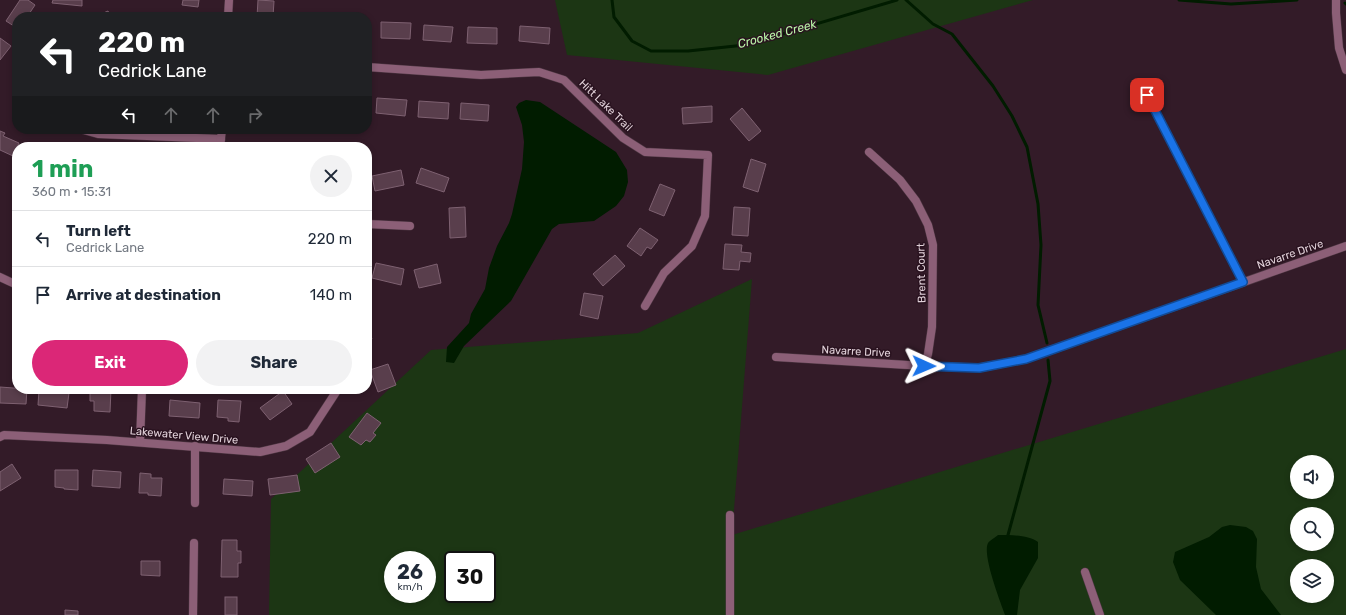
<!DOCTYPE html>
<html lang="en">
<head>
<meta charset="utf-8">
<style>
	body { margin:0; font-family:Rubik,sans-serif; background:#f2f2f3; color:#1f2937; height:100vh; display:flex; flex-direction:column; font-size:15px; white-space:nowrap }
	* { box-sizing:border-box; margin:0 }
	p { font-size:13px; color:#747a83 }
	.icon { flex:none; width:22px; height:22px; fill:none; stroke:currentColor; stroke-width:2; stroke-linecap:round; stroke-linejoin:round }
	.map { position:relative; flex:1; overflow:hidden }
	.details { position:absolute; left:12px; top:142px; width:360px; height:252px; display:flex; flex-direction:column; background:#fff; border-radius:16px; box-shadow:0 2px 6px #0003 }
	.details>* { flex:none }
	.guide { position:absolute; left:12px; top:12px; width:360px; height:122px; border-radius:16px; box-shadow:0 2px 6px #0003; background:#202124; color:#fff; overflow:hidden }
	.tools { position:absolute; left:1290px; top:455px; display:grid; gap:8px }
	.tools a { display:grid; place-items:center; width:44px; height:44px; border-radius:50%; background:#fff; box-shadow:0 2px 6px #0003; font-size:20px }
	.speed { position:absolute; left:384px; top:551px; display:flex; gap:8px; font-size:20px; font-weight:700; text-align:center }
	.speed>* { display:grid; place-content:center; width:52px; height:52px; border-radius:50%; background:#fff; box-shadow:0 2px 6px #0003; line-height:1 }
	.speed small { font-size:10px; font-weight:400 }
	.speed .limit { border:2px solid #111; border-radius:6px; background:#fff; color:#111 }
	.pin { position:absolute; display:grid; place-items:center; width:34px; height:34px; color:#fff; margin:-17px; border-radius:8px; box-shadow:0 2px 6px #0006 }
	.me { position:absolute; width:44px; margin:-22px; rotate:91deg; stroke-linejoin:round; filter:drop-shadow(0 0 3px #0008) }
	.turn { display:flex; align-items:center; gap:14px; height:84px; padding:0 20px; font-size:18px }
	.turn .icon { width:52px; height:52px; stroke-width:2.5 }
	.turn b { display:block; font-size:28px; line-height:34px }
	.lanes { display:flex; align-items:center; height:38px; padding:0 20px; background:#0003; justify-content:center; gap:20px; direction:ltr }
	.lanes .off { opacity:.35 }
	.round { display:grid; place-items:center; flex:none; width:42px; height:42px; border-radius:21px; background:#f2f2f3 }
	.summary { display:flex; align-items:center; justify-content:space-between; height:68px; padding:0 20px }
	h1 { font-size:24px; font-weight:700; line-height:30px; color:#1e9e55 }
	.cta { display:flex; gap:8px; margin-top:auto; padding:8px 20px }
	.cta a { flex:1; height:46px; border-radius:24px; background:#db2777; color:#fff; font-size:16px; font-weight:700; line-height:46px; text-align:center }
	.cta a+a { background:#f2f2f3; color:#1f2937 }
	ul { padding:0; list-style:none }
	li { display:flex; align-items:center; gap:12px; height:56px; padding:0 20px; border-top:1px solid #e0e1e3 }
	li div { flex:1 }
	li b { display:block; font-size:15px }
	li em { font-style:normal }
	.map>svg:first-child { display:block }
</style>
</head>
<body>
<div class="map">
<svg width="1346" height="615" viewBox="0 0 1346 615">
	<rect width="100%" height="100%" fill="#331b28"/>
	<g fill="#1c3614" fill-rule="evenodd">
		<polygon points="555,0 1033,0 768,75 567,55"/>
		<path d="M752,279L732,535L1346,349V615H269L271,499L431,350L638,333ZM1297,462H1327V492H1297ZM1297,514H1327V544H1297ZM393,560H427V594H393ZM453,560H487V594H453ZM1297,566H1327V596H1297Z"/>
	</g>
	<g fill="#011c00">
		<polygon points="526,100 540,102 616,152 627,170 628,182 624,196 616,206 594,221 559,224 552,229 511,301 464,346 454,363 446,362 447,347 469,323 471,314 485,289 489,268 497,246 509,223 512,214 522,169 524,142 522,125 516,107 519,103"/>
		<polygon points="1230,525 1246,527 1253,531 1257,539 1256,567 1261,589 1281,615 1216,615 1180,580 1173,562 1175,552 1209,537 1222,527"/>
		<path d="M998,535C1010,535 1028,535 1038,542V558L1020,590L1017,615H1005C1000,601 982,555 988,543C990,540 995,538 998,535Z"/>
	</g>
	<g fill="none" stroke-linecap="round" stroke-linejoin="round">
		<g stroke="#011c00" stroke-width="3">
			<polyline points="612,0 614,17 632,41 651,51 688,51 745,45 897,0"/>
			<polyline points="906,0 933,24 952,34 993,86 1012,116 1027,147 1038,204 1041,245 1038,305 1047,343"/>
			<polyline points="1179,0 1231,4 1297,0"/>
			<polyline points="1345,3 1346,4"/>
			<polyline points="1008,535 1050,381 1048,360"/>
		</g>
	</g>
	<g fill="#593e4c" stroke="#7e6171">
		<polygon points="20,0 28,0 35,5 27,17 17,17 17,28 6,21"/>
		<polygon points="53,0 82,0 82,6 52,3"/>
		<polygon points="183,0 199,0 198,7 182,5"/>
		<polygon points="258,0 274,1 273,17 257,17"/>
		<polygon points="108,11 111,17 94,17"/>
		<polygon points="381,22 411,23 410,39 381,38"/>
		<polygon points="424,25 453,27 451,42 423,40"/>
		<polygon points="520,26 550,28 549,44 519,41"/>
		<polygon points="468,27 497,28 497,44 467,43"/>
		<polygon points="0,38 11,46 0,60"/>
		<polygon points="377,98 407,100 405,116 376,113"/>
		<polygon points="419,101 449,103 448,119 418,117"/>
		<polygon points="461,103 489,105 488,121 460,119"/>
		<polygon points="712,106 712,122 683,124 682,108"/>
		<polygon points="742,108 761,131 749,141 730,119"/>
		<polygon points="0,131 5,133 3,136 19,143 13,156 0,150"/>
		<polygon points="751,159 766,164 758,192 743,187"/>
		<polygon points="421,168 449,178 444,192 416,183"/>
		<polygon points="401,170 404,185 375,191 372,176"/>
		<polygon points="660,184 675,190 664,216 649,210"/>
		<polygon points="465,207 466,237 450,238 449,208"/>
		<polygon points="734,207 750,208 748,236 732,235"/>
		<polygon points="640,228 658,240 651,249 647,247 641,256 627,246"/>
		<polygon points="725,244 742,245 741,252 751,253 750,262 740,261 739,270 723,269"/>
		<polygon points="615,255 625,266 603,286 593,274"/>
		<polygon points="376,263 404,269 401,285 372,278"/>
		<polygon points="437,264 441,283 419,288 414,270"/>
		<polygon points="584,293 603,296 598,319 580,315"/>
		<polygon points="14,314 17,314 17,330 13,330"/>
		<polygon points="367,336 372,338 367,352"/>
		<polygon points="388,364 396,385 378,392 370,370"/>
		<polygon points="0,387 27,389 26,404 0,403"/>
		<polygon points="96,389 111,389 110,412 94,411 94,401 90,401 90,393 96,393"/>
		<polygon points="39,390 69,393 67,408 38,405"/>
		<polygon points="283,391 292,404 270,420 260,408"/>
		<polygon points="170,400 200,403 199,418 169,416"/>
		<polygon points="218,400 241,401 239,422 228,421 228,418 217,417"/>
		<polygon points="367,413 381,423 373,433 376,435 370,442 366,440 361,445 349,437"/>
		<polygon points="331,443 340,457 315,473 306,459"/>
		<polygon points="12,464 21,478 0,491 0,472"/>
		<polygon points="55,470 78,470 78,490 64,489 64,488 55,487"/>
		<polygon points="93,470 121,472 120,488 92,486"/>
		<polygon points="140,473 151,474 151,478 162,478 161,496 148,495 148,493 139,493"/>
		<polygon points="297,475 300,491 270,495 268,479"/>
		<polygon points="224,479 253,481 252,496 223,494"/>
		<polygon points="222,540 237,540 237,551 241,551 241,563 238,563 238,577 221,577"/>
		<polygon points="141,561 160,561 160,576 141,575"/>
		<rect x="225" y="597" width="12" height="18"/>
		<polygon points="65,610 78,611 78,615 65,615"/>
	</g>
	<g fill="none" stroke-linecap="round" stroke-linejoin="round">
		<g stroke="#4f3844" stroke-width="9">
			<g id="street">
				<polyline points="1336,0 1336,13 1339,48 1346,70"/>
				<polyline points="228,17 229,0"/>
				<polyline points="367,67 481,75 539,72 564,80 623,138 645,152 708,155 705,216 692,246 664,273 645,306"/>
				<polyline points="1147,95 1243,282"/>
				<polyline points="80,129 98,134 221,139"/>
				<polyline points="220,147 222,129"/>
				<polyline points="869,152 900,180 916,201 928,225 933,245 932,327 928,354 924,366"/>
				<polyline points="367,224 410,226"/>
				<polyline points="0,277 17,285"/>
				<polyline points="776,357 924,366 979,368 1026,359 1346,246"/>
				<polyline points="0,437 4,435 107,440 260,452 286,446 310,432 338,389"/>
				<polyline points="140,442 142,389"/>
				<polyline points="195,503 195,446"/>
				<polyline points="730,515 730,615"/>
				<polyline points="1085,572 1100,615"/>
				<polyline points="193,615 194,543"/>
			</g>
		</g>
		<use href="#street" stroke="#8c5f77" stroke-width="8"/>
	</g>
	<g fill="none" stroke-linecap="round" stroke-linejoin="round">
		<g stroke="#114b97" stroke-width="10">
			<polyline id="route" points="924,366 979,368 1026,359 1243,282 1147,95"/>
		</g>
		<use href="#route" stroke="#1a73e8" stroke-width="7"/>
	</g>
	<g text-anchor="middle" stroke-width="3" stroke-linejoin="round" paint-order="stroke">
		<g font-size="11" fill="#e1d1d9" stroke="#29121f">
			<text transform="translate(606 105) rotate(44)" y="4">Hitt Lake Trail</text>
			<text transform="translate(1290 254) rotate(-19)" y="4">Navarre Drive</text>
			<text transform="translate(921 273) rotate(-91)" y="4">Brent Court</text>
			<text transform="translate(856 351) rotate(3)" y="4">Navarre Drive</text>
			<text transform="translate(184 435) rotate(5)" y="4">Lakewater View Drive</text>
		</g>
		<g font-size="12" font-style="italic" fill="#b9f6a7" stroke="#29121f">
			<text transform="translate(777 34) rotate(-15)" y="4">Crooked Creek</text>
		</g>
	</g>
</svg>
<div class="tools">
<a><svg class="icon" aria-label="sound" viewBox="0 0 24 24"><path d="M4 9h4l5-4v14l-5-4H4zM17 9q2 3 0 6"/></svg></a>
<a><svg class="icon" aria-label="search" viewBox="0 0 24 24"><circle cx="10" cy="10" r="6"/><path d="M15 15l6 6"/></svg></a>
<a><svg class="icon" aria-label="layers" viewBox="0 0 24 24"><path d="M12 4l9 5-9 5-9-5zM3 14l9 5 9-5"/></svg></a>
</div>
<div class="speed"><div>26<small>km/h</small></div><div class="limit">30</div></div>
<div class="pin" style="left:1147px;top:95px;background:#d93025"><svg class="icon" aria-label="arrive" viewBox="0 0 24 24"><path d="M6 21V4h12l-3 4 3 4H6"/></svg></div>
<svg class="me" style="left:924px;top:366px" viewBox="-20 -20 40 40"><path d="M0-17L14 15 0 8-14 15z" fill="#1a73e8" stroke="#fff" stroke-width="4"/></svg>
<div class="guide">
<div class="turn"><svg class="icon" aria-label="left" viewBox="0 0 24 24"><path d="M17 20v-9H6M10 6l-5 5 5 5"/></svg><div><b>220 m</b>Cedrick Lane</div></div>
<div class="lanes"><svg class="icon" aria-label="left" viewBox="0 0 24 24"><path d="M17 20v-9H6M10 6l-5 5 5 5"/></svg><svg class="icon off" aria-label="ahead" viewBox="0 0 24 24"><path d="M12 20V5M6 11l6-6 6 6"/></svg><svg class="icon off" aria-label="ahead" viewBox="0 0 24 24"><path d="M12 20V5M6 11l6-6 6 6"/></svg><svg class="icon off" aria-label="right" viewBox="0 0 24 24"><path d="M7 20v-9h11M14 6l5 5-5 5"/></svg></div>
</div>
<section class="details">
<div class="summary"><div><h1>1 min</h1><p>360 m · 15:31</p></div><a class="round"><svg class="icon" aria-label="close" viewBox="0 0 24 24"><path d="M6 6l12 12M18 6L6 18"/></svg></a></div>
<ul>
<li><svg class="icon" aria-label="left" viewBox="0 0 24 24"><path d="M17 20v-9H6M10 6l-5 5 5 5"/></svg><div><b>Turn left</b><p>Cedrick Lane</p></div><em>220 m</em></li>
<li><svg class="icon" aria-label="arrive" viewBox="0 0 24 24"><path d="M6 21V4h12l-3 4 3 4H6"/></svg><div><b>Arrive at destination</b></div><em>140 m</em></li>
</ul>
<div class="cta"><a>Exit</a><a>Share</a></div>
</section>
</div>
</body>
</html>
